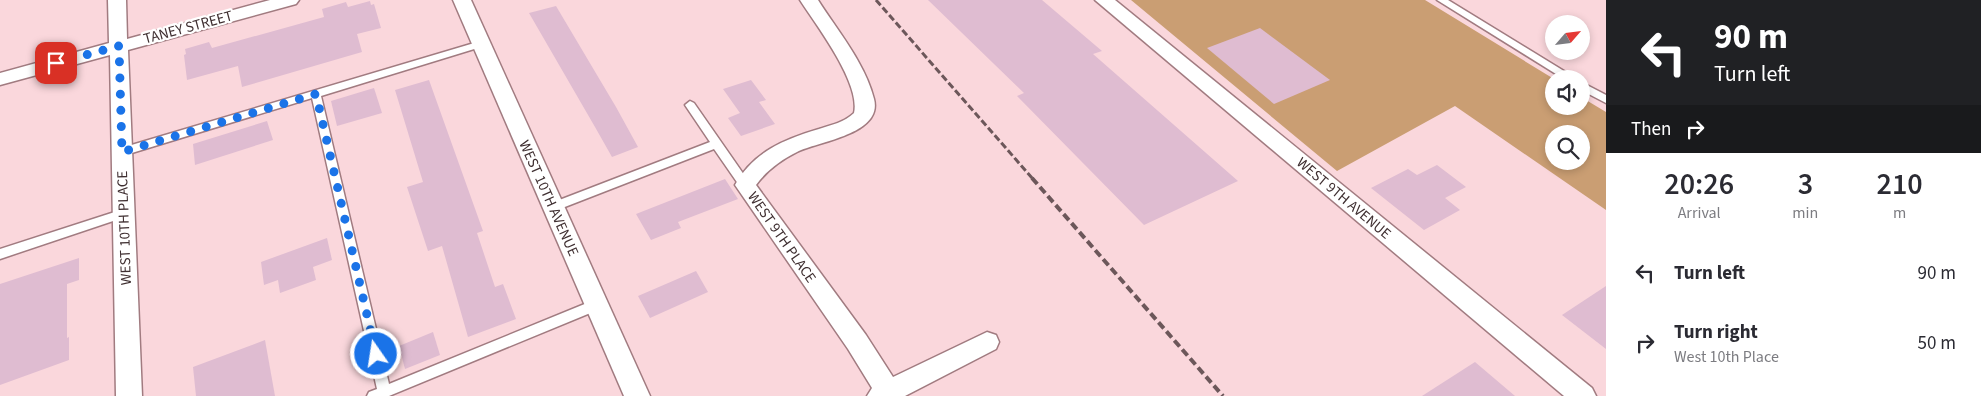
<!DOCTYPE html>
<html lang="en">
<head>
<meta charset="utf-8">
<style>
	body { margin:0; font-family:"Source Sans 3",sans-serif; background:#f2f2f3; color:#2b2b33; height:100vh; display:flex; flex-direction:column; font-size:19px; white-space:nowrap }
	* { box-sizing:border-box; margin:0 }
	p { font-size:16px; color:#7c7c81 }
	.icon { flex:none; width:28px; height:28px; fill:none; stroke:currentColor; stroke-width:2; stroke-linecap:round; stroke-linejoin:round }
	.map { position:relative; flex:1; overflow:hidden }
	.side { display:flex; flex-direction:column; background:#fff; width:375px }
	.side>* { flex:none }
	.top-card { background:#202124; color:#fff; overflow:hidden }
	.needle { width:32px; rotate:62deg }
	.tools { position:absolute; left:1545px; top:15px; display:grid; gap:10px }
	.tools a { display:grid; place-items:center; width:45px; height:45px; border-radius:50%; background:#fff; box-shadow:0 2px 8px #0003; font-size:25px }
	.pin { position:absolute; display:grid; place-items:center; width:42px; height:42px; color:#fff; margin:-21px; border-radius:10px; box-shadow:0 2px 8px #0006 }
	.me { position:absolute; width:55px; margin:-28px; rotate:347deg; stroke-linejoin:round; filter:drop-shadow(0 0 4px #0008) }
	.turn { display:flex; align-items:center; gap:18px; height:105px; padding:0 25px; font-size:22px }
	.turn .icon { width:65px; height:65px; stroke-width:2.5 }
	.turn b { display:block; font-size:35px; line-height:42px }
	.then { display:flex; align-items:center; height:48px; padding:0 25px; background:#0003; gap:10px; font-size:19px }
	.eta { display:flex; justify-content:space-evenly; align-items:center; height:85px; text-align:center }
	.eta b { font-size:30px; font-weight:600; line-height:35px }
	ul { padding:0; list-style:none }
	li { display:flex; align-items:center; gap:15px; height:70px; padding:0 25px }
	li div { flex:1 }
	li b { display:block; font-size:19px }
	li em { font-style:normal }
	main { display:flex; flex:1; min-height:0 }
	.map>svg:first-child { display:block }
</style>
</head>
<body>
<main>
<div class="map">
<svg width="1606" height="396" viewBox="0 0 1606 396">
	<rect width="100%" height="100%" fill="#fad7dc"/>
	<path fill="#ca9e73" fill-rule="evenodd" d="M1131,0H1425L1554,79V106H1581V97L1606,112V210L1455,106L1337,171ZM1554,134H1581V161H1554Z"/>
	<g fill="#dfbcd1">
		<polygon points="928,0 1042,0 1102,51 1093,54 1238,181 1144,225 1017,96 1024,93"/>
		<polygon points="370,1 371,5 374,4 381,28 357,34 362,52 242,87 238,66 187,80 184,55 186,54 185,49 209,42 212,48 324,17 322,9 346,2 348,7"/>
		<polygon points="556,6 616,107 638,147 612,157 595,127 529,13"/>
		<polygon points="1260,28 1330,80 1274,104 1207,48"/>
		<polygon points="429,80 483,231 477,233 495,287 503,284 516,319 468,337 442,246 428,251 407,187 423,182 395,90"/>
		<polygon points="751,80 766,100 759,102 775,124 741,136 728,118 740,113 723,89"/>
		<polygon points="374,88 382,113 337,126 331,101"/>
		<polygon points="267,121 273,140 195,165 193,144"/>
		<polygon points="1437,165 1466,187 1445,198 1460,210 1424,230 1371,188 1408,169 1417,175"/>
		<polygon points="725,179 738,199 678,222 681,228 651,240 636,214"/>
		<polygon points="327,238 332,260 313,267 316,280 280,293 278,280 264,285 261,262"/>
		<polygon points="79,258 79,280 67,284 67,338 69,337 69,360 0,385 0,284"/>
		<polygon points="696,271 708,292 650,318 638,296"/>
		<polygon points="1606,286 1606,349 1562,315"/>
		<polygon points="433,332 440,355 405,369 399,346"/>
		<polygon points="265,340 275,396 196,396 193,367"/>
		<polygon points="1475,362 1515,396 1422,396"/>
	</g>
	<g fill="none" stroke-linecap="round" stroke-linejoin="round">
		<g stroke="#a17b80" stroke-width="3">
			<g id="service">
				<polygon points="1437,0 1448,0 1577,79 1564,79"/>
				<polygon points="481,41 484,42 484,46 321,96 389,384 592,301 596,300 600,301 602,305 600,309 389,396 367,396 369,392 377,389 312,98 122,156 117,152 118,149"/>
				<polygon points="1581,82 1606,95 1606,103 1581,90"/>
				<polygon points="690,101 694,103 749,182 751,185 749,188 741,188 714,149 557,210 549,210 547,207 549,204 710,142 685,105"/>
				<polygon points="124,209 128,210 130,213 128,216 0,259 0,249"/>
			</g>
		</g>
		<g stroke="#a17b80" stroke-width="3">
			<g id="minor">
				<polygon points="108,0 126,0 127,39 270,0 299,0 296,4 128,50 142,396 116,396 110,55 0,85 0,73 109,43"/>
				<polygon points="453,0 471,0 650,396 624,396"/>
				<path d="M800,0H818C837,30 865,63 874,99C883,134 820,141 797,152C781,160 767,170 756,185L866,335L893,377L987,332L996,335L999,342L996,349L905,396H867L872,388L848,349L735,185C753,152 785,139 819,129C831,125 845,122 854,113C861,83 816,25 800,0Z"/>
				<polygon points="1095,0 1115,0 1592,388 1596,396 1564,396"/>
			</g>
		</g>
		<use href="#service" fill="#fff" fill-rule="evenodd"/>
		<use href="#minor" fill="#fff" fill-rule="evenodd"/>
		<polyline stroke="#6c575a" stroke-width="3" stroke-dasharray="7 3" stroke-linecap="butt" points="876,0 1033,179"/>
		<polyline stroke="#6c575a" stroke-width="4" stroke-dasharray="8 4" stroke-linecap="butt" points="1032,178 1223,396"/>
	</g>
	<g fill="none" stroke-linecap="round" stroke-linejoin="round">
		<polyline stroke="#1a73e8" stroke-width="9" stroke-dasharray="0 16.2" points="56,63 119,46 122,152 316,94 376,354"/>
	</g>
	<g text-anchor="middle" stroke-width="4.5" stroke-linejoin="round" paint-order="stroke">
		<g font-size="15" fill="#3f2f31" stroke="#fff">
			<text transform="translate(188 27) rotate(-15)" y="5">TANEY STREET</text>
			<text transform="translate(549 198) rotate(66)" y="5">WEST 10TH AVENUE</text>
			<text transform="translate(1344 198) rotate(40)" y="5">WEST 9TH AVENUE</text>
			<text transform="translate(124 228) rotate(-92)" y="5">WEST 10TH PLACE</text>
			<text transform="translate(782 237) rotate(55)" y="5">WEST 9TH PLACE</text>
		</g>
	</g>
</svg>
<div class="tools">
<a><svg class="needle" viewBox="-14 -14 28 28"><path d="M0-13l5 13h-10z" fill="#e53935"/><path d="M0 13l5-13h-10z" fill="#7c7c81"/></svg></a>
<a><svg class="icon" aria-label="sound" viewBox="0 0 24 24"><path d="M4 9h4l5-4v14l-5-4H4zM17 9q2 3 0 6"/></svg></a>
<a><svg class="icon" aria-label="search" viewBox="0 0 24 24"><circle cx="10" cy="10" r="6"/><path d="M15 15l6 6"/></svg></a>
</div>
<div class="pin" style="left:56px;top:63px;background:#d93025"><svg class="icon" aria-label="arrive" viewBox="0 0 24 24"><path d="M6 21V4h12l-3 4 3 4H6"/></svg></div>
<svg class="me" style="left:376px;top:354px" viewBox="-20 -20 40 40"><circle r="17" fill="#1a73e8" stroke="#fff" stroke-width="3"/><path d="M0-11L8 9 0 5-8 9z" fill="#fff"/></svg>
</div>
<section class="side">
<div class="top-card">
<div class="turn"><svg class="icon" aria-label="left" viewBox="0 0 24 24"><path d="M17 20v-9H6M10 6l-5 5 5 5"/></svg><div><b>90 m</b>Turn left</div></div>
<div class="then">Then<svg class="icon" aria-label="right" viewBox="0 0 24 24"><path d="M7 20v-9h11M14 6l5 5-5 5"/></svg></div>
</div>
<div class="eta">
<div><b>20:26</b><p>Arrival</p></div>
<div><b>3</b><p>min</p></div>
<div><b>210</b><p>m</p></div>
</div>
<ul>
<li><svg class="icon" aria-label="left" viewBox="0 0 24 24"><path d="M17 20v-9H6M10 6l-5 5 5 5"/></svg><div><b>Turn left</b></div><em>90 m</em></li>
<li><svg class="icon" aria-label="right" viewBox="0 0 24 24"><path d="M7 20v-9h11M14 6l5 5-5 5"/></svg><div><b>Turn right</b><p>West 10th Place</p></div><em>50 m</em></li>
</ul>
</section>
</main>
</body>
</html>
